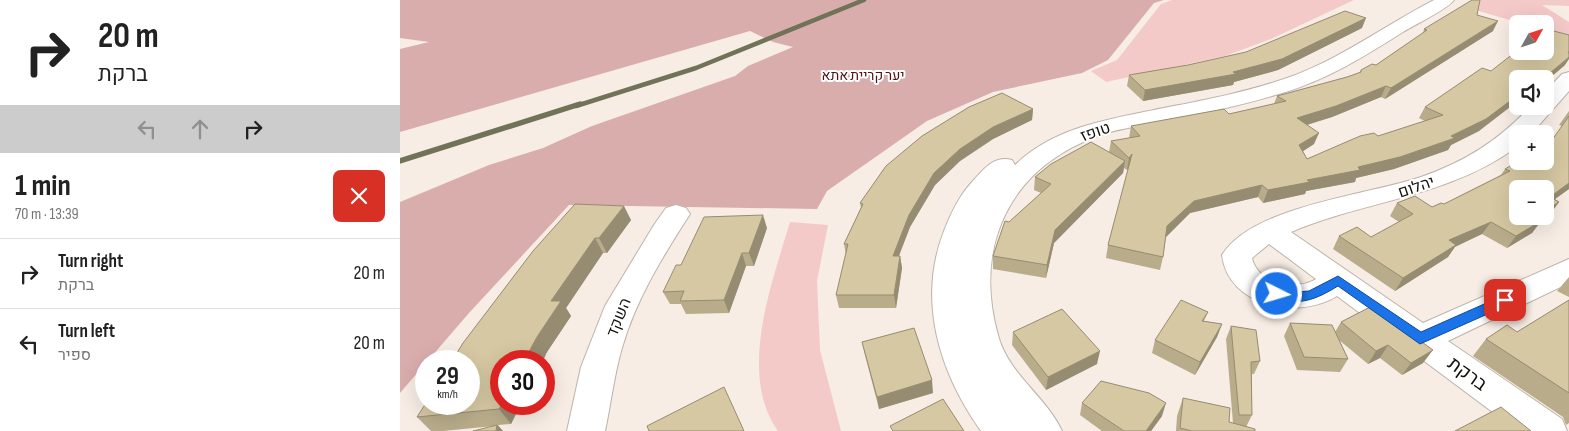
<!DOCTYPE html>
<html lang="en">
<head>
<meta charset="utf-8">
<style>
	body { margin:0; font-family:"Sofia Sans Condensed",Heebo,sans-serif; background:#f2f2f2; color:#222; height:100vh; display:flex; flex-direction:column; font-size:19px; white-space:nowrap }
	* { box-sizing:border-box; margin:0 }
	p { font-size:16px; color:#767676 }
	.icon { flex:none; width:28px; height:28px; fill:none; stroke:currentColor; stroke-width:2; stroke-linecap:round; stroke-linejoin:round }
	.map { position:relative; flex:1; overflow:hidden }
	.sheet { display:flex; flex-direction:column; background:#fff; width:400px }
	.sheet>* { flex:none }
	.banner { background:#fff; color:#222; overflow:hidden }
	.needle { width:32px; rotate:50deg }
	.tools { position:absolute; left:1109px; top:15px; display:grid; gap:10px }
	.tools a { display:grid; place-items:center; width:45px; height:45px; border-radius:8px; background:#fff; box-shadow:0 5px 20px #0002; font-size:25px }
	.speed { position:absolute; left:15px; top:350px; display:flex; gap:10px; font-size:25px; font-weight:700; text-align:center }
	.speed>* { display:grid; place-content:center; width:65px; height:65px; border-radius:50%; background:#fff; box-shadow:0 5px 20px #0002; line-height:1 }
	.speed small { font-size:12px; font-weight:400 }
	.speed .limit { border:8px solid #d22; background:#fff; color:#111 }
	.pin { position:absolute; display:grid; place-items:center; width:42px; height:42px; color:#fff; margin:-21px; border-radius:10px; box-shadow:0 2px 8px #0006 }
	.me { position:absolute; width:55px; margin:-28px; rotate:95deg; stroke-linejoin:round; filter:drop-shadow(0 0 4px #0008) }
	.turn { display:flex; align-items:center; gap:18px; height:105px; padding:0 15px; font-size:22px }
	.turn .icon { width:65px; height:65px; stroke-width:2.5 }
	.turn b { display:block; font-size:35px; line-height:42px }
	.lanes { display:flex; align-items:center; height:48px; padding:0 15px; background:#0003; justify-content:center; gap:25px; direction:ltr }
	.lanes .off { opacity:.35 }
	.round { display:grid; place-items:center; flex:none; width:52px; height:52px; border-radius:8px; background:#f2f2f2 }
	.head { display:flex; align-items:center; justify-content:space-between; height:85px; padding:0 15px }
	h1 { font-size:30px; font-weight:700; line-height:38px }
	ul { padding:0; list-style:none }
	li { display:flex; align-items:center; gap:15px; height:70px; padding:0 15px; border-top:1px solid #e0e0e0 }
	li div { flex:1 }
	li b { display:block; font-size:19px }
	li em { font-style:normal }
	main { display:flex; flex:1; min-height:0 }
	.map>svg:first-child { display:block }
</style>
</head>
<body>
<main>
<section class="sheet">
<div class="banner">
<div class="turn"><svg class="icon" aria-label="right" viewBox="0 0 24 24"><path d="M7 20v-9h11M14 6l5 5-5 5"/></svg><div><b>20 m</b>ברקת</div></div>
<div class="lanes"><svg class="icon off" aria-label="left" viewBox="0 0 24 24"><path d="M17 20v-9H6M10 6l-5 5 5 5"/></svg><svg class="icon off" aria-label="ahead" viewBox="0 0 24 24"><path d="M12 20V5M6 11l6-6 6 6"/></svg><svg class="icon" aria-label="right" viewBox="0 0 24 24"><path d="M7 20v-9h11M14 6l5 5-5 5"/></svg></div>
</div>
<div class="head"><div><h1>1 min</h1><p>70 m · 13:39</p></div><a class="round" style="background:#d93025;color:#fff"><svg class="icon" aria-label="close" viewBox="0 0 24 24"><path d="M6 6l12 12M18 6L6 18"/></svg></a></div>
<ul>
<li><svg class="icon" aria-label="right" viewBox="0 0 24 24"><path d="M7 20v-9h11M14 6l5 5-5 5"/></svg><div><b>Turn right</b><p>ברקת</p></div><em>20 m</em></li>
<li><svg class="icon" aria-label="left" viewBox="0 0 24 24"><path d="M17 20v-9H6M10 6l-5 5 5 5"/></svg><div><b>Turn left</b><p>ספיר</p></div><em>20 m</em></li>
</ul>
</section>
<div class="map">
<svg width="1169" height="431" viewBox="0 0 1169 431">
	<rect width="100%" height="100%" fill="#f7ede4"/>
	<g fill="#f4cac9">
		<polygon points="772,0 954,0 871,39 825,56 706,82 691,71 717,60 761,4"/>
		<polygon points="1076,0 1169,0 1169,6 1142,5 1169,22 1169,42 1145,35 1145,24 1118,24 1117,27 1110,25 1113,21 1065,7"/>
		<path d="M390,222L428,225L417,281L420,350L441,431H378C337,374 372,283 390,222Z"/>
	</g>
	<polygon fill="#daadad" points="0,0 764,0 754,3 708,60 682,73 593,92 527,121 427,191 417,209 169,205 69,313 0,393 0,202 89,165 143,148 192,126 335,76 348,66 393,47 373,42 350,31 0,132 0,49 29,42 0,38"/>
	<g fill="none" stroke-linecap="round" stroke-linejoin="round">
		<polyline stroke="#717358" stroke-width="4.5" points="176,106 296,68 464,0"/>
		<polyline stroke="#717358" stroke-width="5.5" points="0,161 180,104"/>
		<g stroke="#bcb3aa" stroke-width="2">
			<g id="minor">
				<path d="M1034,0H1054C1048,9 1014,25 1003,32C965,56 927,80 882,93C840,106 797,115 754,123C735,127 716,129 698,136C610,168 573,245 598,335C608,374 646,396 662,431H581C539,372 517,300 544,231C551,213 559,196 572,182C584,169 594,155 612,160L615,165C653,128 705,120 754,110C798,101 844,93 887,78C939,60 984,26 1034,0Z"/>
				<path d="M1169,72V91L1131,134H1118V146C1050,197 966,200 891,232L1023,323L1169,259V283L1048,341L1162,419L1167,431H1118L937,296C899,320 828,307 822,255C852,206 968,195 1021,177C1066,161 1098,141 1131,106H1145V92L1162,74ZM869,244L916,279C895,292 857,283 852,258Z"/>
				<path d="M276,205L286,208L290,214C263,256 236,299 222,348C214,375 211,403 205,431H167L181,367L205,306L254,225L266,208Z"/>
			</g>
		</g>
		<use href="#minor" fill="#fff" fill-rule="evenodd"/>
	</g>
	<g fill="#b8ac8b">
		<polygon points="1077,15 1093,31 985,99 981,97 932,117 907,125 914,144 903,151 907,159 1025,121 1019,118 1025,107 1091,71 1165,65 1145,82 1145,79 1118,79 1079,131 1051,145 1048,150 994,169 956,178 955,182 906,191 905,194 863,203 858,197 790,213 766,237 763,257 760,270 706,258 708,245 729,168 727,170 724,168 723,173 654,243 646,278 593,269 593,256 609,222 641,193 634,190 635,177 709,152 711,141 729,138 731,126 829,114 874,104 877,96 947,77 959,73 961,70 976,65 1023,33 1024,29"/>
		<polygon points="962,28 878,70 834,82 833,85 743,101 727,86 729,75 788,65"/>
		<polygon points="633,109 632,120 593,139 560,161 535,185 510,227 499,256 500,256 502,268 496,308 439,308 436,295 446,255 444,244 461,208 460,203"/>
		<polygon points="1169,111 1169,189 1155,199 1159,202 1150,214 1140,220 1141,221 1132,233 1107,248 1082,234 1055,246 1048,257 995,291 933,249 939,236 971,237 999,222 990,216 997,203 1032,207 1044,204 1101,175 1105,169 1145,161 1162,126 1159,125"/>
		<polygon points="175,204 231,220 207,253 203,253 166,308 171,316 147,352 101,404 121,404 111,424 98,425 103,431 94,426 43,431 31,431 17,417"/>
		<polygon points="367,228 354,266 346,266 329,313 286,314 281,304 270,304 263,292"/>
		<polygon points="1169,277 1169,297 1157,291"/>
		<polygon points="1169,300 1169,423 1166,425 1163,417 1073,356 1086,339 1117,332"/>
		<polygon points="972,306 1023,363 1002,375 980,358 968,364 939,340 948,359 940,372 897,370 884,336 890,323 935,332 941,322"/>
		<polygon points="808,312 804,321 822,324 817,337 795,375 752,353 755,340"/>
		<polygon points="831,326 860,361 854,374 852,374 852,415 846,427 855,431 776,431 777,416 783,398 829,422 833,423 826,339"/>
		<polygon points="613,332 697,364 646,390 612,345"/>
		<polygon points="462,342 533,393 479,409 465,355"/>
		<polygon points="682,403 762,416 751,431 702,431 680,415"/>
	</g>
	<g fill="#968c71">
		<polygon points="966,18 962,28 878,70 834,82 833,85 743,101 745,90"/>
		<polygon points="1098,21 1093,31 985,99 991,88"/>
		<polygon points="1169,57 1169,59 1165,65 1145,82 1145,79 1143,79"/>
		<polygon points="986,86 981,97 932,117 893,129 897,118"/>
		<polygon points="1118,95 1118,101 1079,131 1051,145 1048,150 994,169 956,178 955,182 906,191 905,194 863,203 868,190 958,167 1051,136"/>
		<polygon points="633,109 632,120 593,139 560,161 535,185 510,227 494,268 493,256 509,215 534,173 560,149 593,127"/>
		<polygon points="919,133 914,144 894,157 899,145"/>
		<polygon points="732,154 730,167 727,170 729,158"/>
		<polygon points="725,161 723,173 654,243 646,278 647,265 655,230"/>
		<polygon points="1169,183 1169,189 1145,206 1150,197"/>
		<polygon points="862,185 858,197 790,213 764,239 767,226 794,201"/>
		<polygon points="1159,202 1150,214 1126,230 1141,221 1132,233 1107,248 1116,236 1136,216 1145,216 1145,211"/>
		<polygon points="224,206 231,220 207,253 199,238"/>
		<polygon points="363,215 367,228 354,266 349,253"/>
		<polygon points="1091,222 1082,234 1055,247 1048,257 995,291 1003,278 1049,240"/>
		<polygon points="195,238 203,253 166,308 171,316 147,352 143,361 124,361 137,337 151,301"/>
		<polygon points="342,253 346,266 329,313 324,300"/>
		<polygon points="500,256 502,268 496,308 494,295"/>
		<polygon points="822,324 817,337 795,375 800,362"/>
		<polygon points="988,345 980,358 968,364 976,351"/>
		<polygon points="1033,350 1023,363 1002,375 1011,363"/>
		<polygon points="700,351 697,364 646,390 648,377"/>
		<polygon points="532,380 533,393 479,409 477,397"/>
		<polygon points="766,403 762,416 751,431 746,431"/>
		<polygon points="102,404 121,404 111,424 99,409"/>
		<polygon points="97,425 103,431 96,431"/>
	</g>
	<g fill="#d6c8a2" stroke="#968c71">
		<polygon points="1072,0 1080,0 1077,15 1098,21 991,88 986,86 936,106 897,118 919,133 899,145 907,159 960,136 974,133 978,136 1043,115 1025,107 1082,68 1091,71 1118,50 1118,51 1145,51 1146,29 1169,35 1169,51 1168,53 1169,53 1169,57 1143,79 1118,79 1118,95 1086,119 1051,136 1055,138 1000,157 958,167 960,170 907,180 910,182 868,190 862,185 794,201 767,226 763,257 708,245 732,154 729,158 711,141 740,136 731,126 824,109 829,114 886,101 877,96 947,77 961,72 961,70 972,64 976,65 1027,30 1024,29"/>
		<polygon points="945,11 966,18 882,59 833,72 836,74 745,90 729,75 788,65 846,52"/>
		<polygon points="602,93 633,109 593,127 560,149 534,173 509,215 493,256 500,256 494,295 436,295 448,244 444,244 463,204 460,203 486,166 522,136 569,107"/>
		<polygon points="1169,116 1169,183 1150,197 1159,202 1145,211 1145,189 1118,189 1118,216 1136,216 1135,217 1141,221 1116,236 1091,222 1049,240 1056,245 1003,278 939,236 957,227 971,237 1013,214 997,203 1015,196 1032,207 1041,203 1044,204 1110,171 1105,169 1118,161 1145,161 1145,150"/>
		<polygon points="691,142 725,161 655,230 647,265 593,256 605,221 609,222 651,184 635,177 651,164"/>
		<polygon points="175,204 224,206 199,238 195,238 151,301 161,301 137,337 124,361 101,361 102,404 99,409 17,417 26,403 69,404 69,361 52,361 63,343 133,251"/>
		<polygon points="363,215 349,253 342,253 324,300 280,301 284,291 263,292 276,265 281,265 304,217"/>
		<polygon points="781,300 808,312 802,321 822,324 800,362 755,340"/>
		<polygon points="1169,300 1169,393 1086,339 1107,325 1117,332"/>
		<polygon points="972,306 1033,350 1011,363 988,345 976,351 941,322"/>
		<polygon points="662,309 700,351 648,377 613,332"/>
		<polygon points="890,323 932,325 948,359 904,357"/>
		<polygon points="831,326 856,330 860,361 851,362 852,415 839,415"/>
		<polygon points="514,328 532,380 477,397 462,342"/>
		<polygon points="701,381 749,393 766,403 746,431 724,431 682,403"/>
		<polygon points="324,387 344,431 249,431 247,426"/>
		<polygon points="783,398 830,408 829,422 855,429 855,431 792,431 780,428"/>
		<polygon points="543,399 564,431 493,431 490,426"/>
		<polygon points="1101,407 1131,431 1055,431"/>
		<polygon points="97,425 96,431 73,431"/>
	</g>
	<path fill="#1a73e8" stroke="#114b97" d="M938,276L1021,332L1100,297L1105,295L1112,300L1110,304L1020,344L938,286C915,300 900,306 873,298L871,294L877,290L895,292L909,291Z"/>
	<g text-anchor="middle" stroke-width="4" stroke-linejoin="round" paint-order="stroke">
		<g font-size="14" fill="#4b1419" stroke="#fff">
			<text x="463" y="80">יער קריית אתא</text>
		</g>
		<g font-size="16" fill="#13100d" stroke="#fff">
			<text transform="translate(695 131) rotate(-19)" y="6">טופז</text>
			<text transform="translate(1016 186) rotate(-19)" y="6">יהלום</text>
			<text transform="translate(218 317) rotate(-68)" y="6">השקד</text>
		</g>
		<g font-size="19" fill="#13100d" stroke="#fff">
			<text transform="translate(1068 373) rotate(36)" y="7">ברקת</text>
		</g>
	</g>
</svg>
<div class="tools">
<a><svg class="needle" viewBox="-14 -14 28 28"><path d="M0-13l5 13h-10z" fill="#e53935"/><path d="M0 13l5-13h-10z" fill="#767676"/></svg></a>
<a><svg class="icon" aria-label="sound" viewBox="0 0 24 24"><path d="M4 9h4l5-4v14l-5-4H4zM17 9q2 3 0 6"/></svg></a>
<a>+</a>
<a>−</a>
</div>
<div class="speed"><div>29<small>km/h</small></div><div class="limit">30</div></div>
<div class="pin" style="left:1105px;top:300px;background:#d93025"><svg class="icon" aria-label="arrive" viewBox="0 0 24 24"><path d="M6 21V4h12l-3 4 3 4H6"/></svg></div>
<svg class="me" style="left:877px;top:294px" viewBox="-20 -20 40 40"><circle r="17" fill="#1a73e8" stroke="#fff" stroke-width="3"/><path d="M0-11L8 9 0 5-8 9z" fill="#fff"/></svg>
</div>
</main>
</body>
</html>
